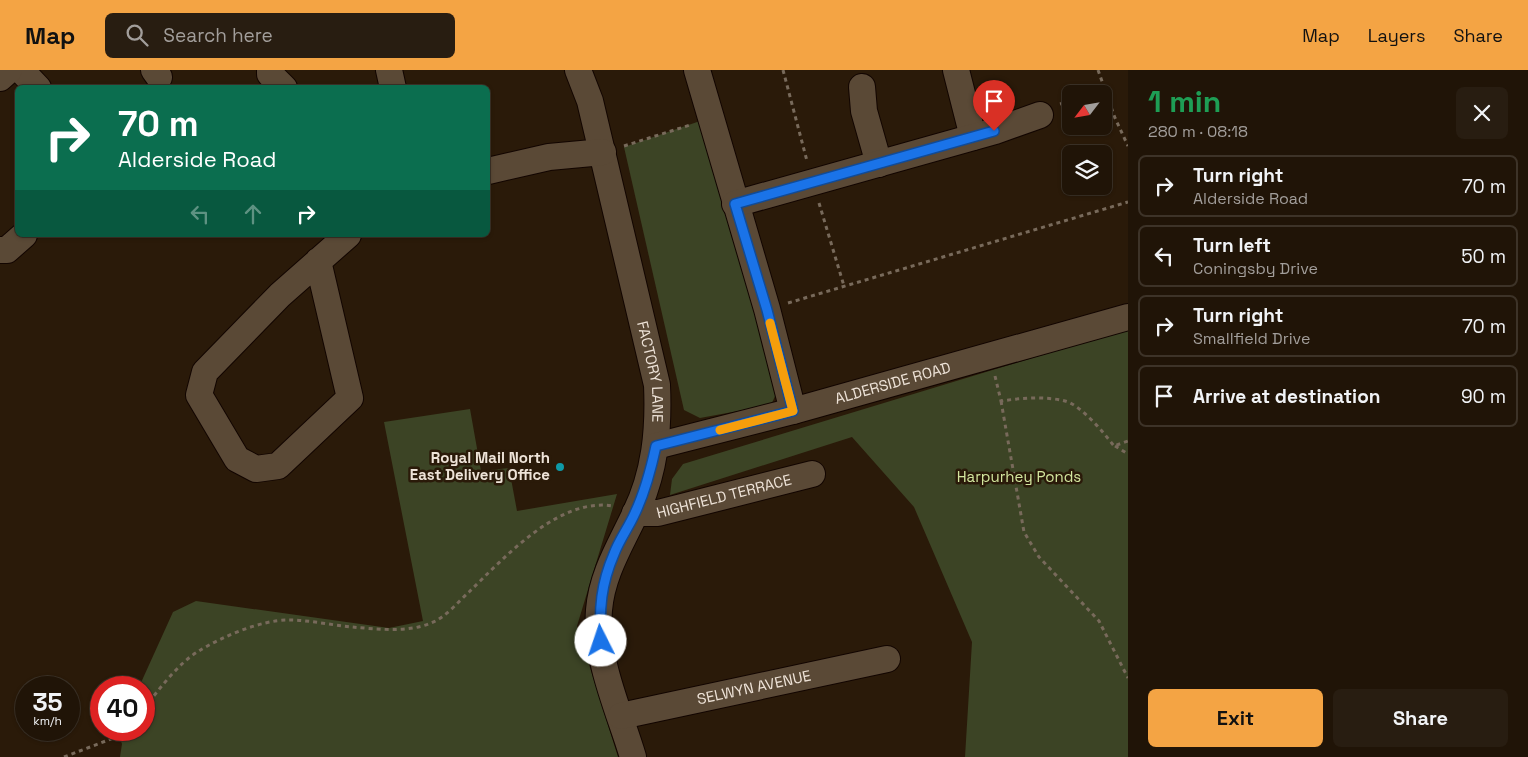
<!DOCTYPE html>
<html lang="en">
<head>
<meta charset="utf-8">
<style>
	body { margin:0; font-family:"Space Grotesk",sans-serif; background:#281d11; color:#f1f3f6; height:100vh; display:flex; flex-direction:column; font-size:19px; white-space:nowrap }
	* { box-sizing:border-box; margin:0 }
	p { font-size:16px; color:#a29e9b }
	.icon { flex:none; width:28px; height:28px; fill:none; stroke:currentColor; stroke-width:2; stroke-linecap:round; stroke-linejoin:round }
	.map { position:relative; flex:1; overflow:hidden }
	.details { display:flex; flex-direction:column; background:#201407; width:400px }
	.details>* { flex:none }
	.top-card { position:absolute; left:15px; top:15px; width:475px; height:152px; border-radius:8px; box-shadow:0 1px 4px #0004,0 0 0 1px #3d3328; background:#0b6e4f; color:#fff; overflow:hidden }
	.needle { width:32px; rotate:239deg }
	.controls { position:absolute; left:1062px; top:15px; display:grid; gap:10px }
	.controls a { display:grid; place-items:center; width:50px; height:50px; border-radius:8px; background:#201407; box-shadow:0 1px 4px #0004,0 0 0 1px #3d3328; font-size:25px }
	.speed { position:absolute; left:15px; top:606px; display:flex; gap:10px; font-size:25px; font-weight:700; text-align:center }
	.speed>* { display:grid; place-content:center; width:65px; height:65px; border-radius:50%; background:#201407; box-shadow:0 1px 4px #0004,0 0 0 1px #3d3328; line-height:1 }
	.speed small { font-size:12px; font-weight:400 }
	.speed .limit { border:8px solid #d22; background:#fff; color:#111 }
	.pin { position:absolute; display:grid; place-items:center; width:42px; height:42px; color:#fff; margin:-51px -21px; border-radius:50% 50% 50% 0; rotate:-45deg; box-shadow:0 0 5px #0007 }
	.pin .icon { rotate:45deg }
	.me { position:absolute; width:55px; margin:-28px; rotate:356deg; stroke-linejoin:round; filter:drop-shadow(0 0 4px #0008) }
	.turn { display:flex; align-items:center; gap:18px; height:105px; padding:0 20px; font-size:22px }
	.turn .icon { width:65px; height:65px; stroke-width:2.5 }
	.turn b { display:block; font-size:35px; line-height:42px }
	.lanes { display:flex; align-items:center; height:48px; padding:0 20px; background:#0003; justify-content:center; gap:25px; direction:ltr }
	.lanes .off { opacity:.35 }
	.round { display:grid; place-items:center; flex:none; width:52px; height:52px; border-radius:8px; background:#281d11 }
	.head { display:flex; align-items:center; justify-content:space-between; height:85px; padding:0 20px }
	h1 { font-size:30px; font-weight:600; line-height:38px; color:#1e9e55 }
	.cta { display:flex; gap:10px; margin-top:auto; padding:10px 20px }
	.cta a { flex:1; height:58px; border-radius:8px; background:#f4a444; color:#111; font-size:20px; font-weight:600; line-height:58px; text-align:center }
	.cta a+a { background:#281d11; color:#f1f3f6 }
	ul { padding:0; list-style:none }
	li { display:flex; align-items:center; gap:15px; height:62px; margin:0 10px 8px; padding:0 10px; border:2px solid #3d3328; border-radius:8px }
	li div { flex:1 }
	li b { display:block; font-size:19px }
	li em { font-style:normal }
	header { display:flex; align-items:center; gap:30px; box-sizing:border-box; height:70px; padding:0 25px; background:#f4a444; color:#111 }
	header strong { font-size:24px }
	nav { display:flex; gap:28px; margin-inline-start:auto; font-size:18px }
	.search { width:350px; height:45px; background:#281d11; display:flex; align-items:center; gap:12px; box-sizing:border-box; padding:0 18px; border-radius:8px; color:#a29e9b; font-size:19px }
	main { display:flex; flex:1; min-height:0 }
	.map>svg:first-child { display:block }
</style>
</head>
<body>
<header>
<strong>Map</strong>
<div class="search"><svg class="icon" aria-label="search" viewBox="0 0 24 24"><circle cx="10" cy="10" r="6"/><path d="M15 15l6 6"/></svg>Search here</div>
<nav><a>Map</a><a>Layers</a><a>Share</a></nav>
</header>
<main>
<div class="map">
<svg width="1128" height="687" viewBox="0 0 1128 687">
	<rect width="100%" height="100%" fill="#2a1a09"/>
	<g fill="#3c4425">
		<polygon points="703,50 776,324 771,335 700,348 684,340 624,77"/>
		<polygon points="1128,259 1128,687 965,687 972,572 914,437 852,367 670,425 672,409 683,394"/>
		<polygon points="470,339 481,401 509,398 517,441 617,424 577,556 618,687 120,687 122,674 118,663 120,660 144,660 144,618 139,617 173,542 196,531 389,558 423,551 384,352"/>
	</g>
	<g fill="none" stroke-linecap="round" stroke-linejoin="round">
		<g stroke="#120500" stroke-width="28">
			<g id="minor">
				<polyline points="21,0 38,18"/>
				<polyline points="154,0 159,7"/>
				<polyline points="270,0 270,4 284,18"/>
				<polyline points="389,0 393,18"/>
				<path id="s1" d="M578,0L590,31L657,315C659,360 655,403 635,444C620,476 602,504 599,540C595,590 619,640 633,687"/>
				<polyline points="697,0 767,239 793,341"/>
				<polyline points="956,0 973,67"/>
				<polyline points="0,8 9,0"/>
				<polyline points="862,17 864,41 879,94"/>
				<polyline points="488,101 549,87 603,82"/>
				<polyline points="735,134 995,61 1040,45"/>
				<polyline points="0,180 7,180 24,165"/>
				<polyline points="318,191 350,328 278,396 256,399 237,389 199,325 205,302 280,225 348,165"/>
				<path id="s2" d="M656,376L793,341L1128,247"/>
				<path id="s3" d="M635,443H658L812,404"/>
				<path id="s4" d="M621,646L887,589"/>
			</g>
		</g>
		<g stroke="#786a5b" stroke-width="3" stroke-dasharray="4 4" stroke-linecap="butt">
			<polyline points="783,0 807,91"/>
			<polyline points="1098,0 1115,48 1128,76"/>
			<polyline points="1097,24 1105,21"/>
			<polyline points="1060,34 1071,31"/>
			<polyline points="624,76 690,55"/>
			<polyline points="819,133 844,216"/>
			<polyline points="788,233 1128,132"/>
			<path d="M995,306L1001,331C1021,328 1045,326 1065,331C1081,335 1104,363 1114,376L1128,371"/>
			<polyline points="1001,331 1024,462 1039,487 1099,551 1128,608"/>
			<polyline points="1115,376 1128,384"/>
			<path d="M144,638C159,620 178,593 199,581C221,567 261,550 288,550C309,550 331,555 352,557C376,559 408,563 431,553C445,548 458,532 469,522C505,487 559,427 613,436"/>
			<polyline points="64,687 124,664 127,660"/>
		</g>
		<use href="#minor" stroke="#5a4936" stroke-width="26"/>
	</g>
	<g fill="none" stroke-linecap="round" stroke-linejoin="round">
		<g stroke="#114b97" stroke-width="12">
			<path id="route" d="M601,571C599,539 601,514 614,484C619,470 629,457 635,443C645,422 651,399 656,376L793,341L767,240L735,134L994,61"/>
		</g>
		<use href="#route" stroke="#1a73e8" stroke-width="9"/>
		<polyline stroke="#f59e0b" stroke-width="9" points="720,360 793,341 770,253"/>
	</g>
	<circle fill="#0f9aa8" stroke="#2a1a09" stroke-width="2" cx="560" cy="397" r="5"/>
	<g text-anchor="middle" stroke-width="5" stroke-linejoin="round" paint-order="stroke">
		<g font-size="15" fill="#eee3d8" stroke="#2a1a09">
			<text dy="5" stroke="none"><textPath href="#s1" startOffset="311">FACTORY LANE</textPath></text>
			<text dy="5" stroke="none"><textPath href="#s2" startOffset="245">ALDERSIDE ROAD</textPath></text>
			<text dy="5" stroke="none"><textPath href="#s3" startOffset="91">HIGHFIELD TERRACE</textPath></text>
			<text dy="5" stroke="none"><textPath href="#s4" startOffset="136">SELWYN AVENUE</textPath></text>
		</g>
		<g font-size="15" font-weight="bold" fill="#eee3d8" stroke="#2a1a09" text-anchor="end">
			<text x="550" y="393">Royal Mail North<tspan x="550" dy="17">East Delivery Office</tspan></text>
		</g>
		<g font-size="15" fill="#d3e69e" stroke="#2a1a09">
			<text x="1019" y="412">Harpurhey Ponds</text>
		</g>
	</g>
</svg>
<div class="controls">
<a><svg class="needle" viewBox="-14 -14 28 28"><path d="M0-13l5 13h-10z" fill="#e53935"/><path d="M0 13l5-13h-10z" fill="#a29e9b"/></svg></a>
<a><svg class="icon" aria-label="layers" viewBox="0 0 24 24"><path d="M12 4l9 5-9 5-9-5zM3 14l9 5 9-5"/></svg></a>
</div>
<div class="speed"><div>35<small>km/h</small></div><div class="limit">40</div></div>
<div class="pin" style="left:994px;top:61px;background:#d93025"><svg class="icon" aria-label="arrive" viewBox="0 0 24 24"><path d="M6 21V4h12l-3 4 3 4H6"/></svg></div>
<svg class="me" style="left:601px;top:571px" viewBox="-20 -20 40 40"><circle r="19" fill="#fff"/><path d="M0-13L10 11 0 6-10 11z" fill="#1a73e8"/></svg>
<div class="top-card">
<div class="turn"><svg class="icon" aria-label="right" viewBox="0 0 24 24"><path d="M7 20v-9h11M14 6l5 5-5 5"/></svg><div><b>70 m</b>Alderside Road</div></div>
<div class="lanes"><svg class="icon off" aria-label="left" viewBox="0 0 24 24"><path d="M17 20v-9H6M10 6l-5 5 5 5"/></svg><svg class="icon off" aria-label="ahead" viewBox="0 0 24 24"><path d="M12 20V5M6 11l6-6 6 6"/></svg><svg class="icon" aria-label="right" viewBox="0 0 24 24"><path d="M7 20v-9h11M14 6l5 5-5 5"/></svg></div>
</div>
</div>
<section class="details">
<div class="head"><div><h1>1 min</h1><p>280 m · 08:18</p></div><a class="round"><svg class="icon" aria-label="close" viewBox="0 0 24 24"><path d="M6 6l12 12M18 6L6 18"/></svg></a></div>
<ul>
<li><svg class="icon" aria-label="right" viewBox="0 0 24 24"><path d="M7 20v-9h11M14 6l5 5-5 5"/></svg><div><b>Turn right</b><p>Alderside Road</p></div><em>70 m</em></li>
<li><svg class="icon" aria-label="left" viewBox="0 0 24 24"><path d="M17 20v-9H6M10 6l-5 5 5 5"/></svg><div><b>Turn left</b><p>Coningsby Drive</p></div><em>50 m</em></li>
<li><svg class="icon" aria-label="right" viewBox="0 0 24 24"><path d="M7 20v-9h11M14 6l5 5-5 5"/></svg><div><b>Turn right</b><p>Smallfield Drive</p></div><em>70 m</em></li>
<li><svg class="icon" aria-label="arrive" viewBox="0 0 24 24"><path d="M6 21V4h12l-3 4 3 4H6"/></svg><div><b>Arrive at destination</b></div><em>90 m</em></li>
</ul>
<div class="cta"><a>Exit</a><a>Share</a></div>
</section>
</main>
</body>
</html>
